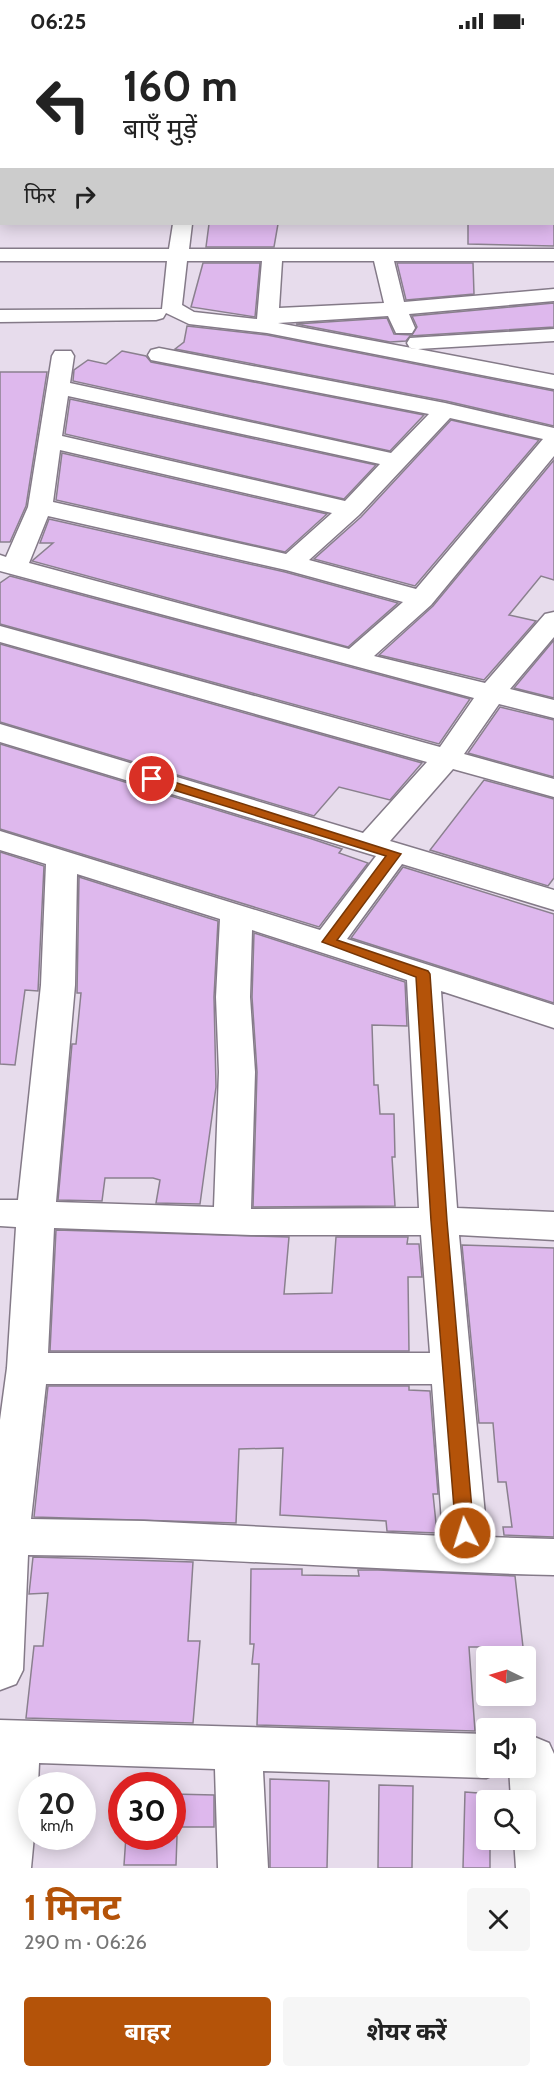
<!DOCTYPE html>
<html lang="hi">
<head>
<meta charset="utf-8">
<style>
	body { margin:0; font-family:Cabin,"Noto Sans Devanagari",sans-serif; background:#f6f6f6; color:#222; height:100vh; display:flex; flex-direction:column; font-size:22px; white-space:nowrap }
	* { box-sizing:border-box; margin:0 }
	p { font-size:20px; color:#767676 }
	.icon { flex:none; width:33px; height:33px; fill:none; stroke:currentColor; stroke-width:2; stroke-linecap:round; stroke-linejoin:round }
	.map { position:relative; height:1826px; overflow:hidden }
	.panel { display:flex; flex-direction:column; background:#fff; flex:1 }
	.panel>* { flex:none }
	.banner { position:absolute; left:0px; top:0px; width:555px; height:183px; box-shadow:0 3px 15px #0003; background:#fff; color:#222; overflow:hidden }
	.needle { width:39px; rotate:275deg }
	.fabs { position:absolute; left:476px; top:1604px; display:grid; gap:12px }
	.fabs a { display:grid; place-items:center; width:60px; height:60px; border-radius:6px; background:#fff; box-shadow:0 3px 15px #0003; font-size:30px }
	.speed { position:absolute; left:18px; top:1730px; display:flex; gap:12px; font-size:30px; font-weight:700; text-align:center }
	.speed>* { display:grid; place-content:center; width:78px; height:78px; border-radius:50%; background:#fff; box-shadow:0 3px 15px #0003; line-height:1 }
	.speed small { font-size:15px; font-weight:400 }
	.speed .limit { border:9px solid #d22; background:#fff; color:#111 }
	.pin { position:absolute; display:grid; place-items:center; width:51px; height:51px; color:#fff; margin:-26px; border:3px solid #fff; border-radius:50%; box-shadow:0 2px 6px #0007 }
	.me { position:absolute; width:66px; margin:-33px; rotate:355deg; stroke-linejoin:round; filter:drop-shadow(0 0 4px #0008) }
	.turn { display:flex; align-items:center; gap:21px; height:126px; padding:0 24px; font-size:27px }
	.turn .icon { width:78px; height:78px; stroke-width:2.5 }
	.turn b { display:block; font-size:42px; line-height:51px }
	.then { display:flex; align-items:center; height:57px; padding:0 24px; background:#0003; gap:12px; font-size:22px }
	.round { display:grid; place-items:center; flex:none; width:63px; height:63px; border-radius:6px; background:#f6f6f6 }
	.summary { display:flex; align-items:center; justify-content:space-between; height:102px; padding:0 24px }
	h1 { font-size:36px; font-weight:700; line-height:45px; color:#b45309 }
	.button { display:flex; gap:12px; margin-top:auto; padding:12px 24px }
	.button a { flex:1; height:69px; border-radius:6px; background:#b45309; color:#fff; font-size:24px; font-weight:700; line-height:69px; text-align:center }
	.button a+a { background:#f6f6f6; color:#222 }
	.status { display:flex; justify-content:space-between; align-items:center; height:42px; padding:0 30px; background:#fff; direction:ltr }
	.status svg { height:16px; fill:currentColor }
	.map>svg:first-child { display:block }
</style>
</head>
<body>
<div class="status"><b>06:25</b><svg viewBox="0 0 49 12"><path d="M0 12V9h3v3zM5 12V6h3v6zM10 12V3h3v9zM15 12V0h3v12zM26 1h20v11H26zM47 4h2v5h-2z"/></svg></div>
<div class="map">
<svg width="554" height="1826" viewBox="0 0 554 1826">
	<rect width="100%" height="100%" fill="#e7dcec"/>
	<g fill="#deb8ed" stroke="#8a808e" stroke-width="1.5">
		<polygon points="209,182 278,182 274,205 206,205"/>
		<polygon points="468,182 554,182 554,204 468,202"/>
		<polygon points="203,221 260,221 255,275 191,265"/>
		<polygon points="397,221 473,221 474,252 406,258"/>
		<polygon points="554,261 554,285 410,294 406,299 390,300 296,282 387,276 394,292 412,293 417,285 412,274"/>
		<polygon points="187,284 267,293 554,349 554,384 446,359 175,307 184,300"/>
		<polygon points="122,309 146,314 151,320 424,373 390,409 73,339 74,328 88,318 106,322"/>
		<polygon points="0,330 47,330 26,464 10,500 0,500"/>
		<polygon points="70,357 376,423 344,457 65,392"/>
		<polygon points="451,378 539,398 415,544 314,517 361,475"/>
		<polygon points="62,411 327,472 285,510 56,458"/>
		<polygon points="554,418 554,538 541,534 509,573 536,579 484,638 379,613 433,564"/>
		<polygon points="49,477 285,530 398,561 348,605 32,519 53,501 40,501"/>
		<polygon points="10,534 470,657 439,702 0,582 0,541"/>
		<polygon points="554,598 554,656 514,646"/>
		<polygon points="0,602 422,721 390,758 339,745 314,774 0,680"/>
		<polygon points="500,665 554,678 554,735 468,711"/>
		<polygon points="0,702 312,797 342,807 339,811 368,821 319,885 0,787"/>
		<polygon points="484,738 554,757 554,836 548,844 430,808"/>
		<polygon points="0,810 44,824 38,949 25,948 15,1023 0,1022"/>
		<polygon points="403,825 554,872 554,961 351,896"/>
		<polygon points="79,835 218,879 214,955 216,1045 200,1162 156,1161 160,1138 153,1136 105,1136 102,1159 58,1158 72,1002 76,1002 81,951 77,951"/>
		<polygon points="254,891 405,940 407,984 372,983 374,1043 378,1043 380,1072 394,1072 395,1115 392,1115 395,1164 253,1165 257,1030 252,955"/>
		<polygon points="56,1188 289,1195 284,1252 332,1251 336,1195 408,1195 407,1202 419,1202 422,1235 408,1235 409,1309 50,1309"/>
		<polygon points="462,1203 554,1206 554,1495 504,1493 503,1485 512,1485 506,1440 498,1440 493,1381 479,1381"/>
		<polygon points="48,1344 409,1344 409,1348 430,1349 438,1452 433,1452 437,1491 387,1489 386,1479 280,1473 283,1406 239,1407 236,1481 34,1475"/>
		<polygon points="33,1515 193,1520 188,1599 200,1599 193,1681 26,1676 34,1604 43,1604 48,1551 29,1552"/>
		<polygon points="251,1527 302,1527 302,1533 359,1534 358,1528 378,1528 515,1534 523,1605 469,1605 475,1689 257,1683 259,1622 252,1622 254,1602 250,1602"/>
		<polygon points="270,1737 329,1739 327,1826 270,1826"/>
		<polygon points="379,1743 413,1744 412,1826 378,1826"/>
		<polygon points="465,1750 491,1752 491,1758 486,1758 486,1797 490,1797 490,1826 463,1826"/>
		<polygon points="172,1752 214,1753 214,1785 172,1785"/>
		<polygon points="126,1794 177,1794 176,1823 124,1823"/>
	</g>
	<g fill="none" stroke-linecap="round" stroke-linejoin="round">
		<g stroke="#847a88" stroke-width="3">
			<g id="minor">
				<polygon points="136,0 154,0 155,2 137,2"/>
				<polygon points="168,0 184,0 185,2 169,2"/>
				<polygon points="246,0 268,0 245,2"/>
				<polygon points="393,0 411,0 412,2 394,2"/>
				<polygon points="545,0 554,0 554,6 554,2"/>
				<rect x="0" y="31" width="2" height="10"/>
				<rect x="0" y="90" width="2" height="10"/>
				<rect x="0" y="123" width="2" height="10"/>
				<path d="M173,182H192L189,207H554V219H394L404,260L554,247V259L409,272L415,286L412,291H396L388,274L278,281L417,307L410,306L407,301L410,296L554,287V299L418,307L554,333V347L267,291L189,282L166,271L163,276L156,278L0,280V268L162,267L167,219H0V207H169ZM187,219H262L257,277L194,270L182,263ZM282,219H374L384,261L279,266Z"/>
				<path d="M159,306L445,361L554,386V414L431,563L374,614L485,641L545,572L554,570V595L510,647L554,658V676L499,662L464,712L554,737V755L453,727L390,799L554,848V868L402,822L347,897L554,963V986L441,949L457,1166L554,1170V1198L459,1193L487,1495L554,1497V1533C379,1529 204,1514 28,1513L23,1628L16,1642L0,1648V1378L7,1326L16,1185L0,1184V1158H18L41,943L46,822L0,808V789L320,888L376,814L0,700V682L363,791L427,720L0,600V584L440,705L474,656L0,529V513L6,515L28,465L52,314L55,309H71L74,314L70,341L391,411L429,372L151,318L148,313L151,308ZM68,354L380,422L345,459L62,394ZM450,376L543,397L416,547L309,518L359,473ZM60,408L332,471L286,512L53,460ZM48,474L286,528L403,560L349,607L29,521ZM77,832L220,877L216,955L219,1030L214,1165L56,1160L75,943ZM252,888L407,938L419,1166L251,1167L255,1030L250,955ZM54,1186L251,1193H421L430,1311H48ZM46,1342H432L443,1494L144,1479L31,1477Z"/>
				<polygon points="0,1678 486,1692 486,1725 505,1725 503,1729 486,1736 263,1729 268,1826 218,1826 215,1727 39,1721 38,1743 32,1743 34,1794 31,1826 0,1826"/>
				<polygon points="532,1694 549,1701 554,1712 554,1826 516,1826 514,1797 525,1797 525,1758 511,1758 509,1725 525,1725 525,1697"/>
			</g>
		</g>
		<g stroke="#9875a5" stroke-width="3">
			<rect id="highway" x="0" y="109" width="2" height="10"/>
		</g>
		<use href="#minor" fill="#fff" fill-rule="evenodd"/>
		<use href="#highway" fill="#d29ee5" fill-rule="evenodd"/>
	</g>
	<polygon fill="#b45309" stroke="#753606" stroke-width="1.5" points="152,733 401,812 337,898 428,929 430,932 447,1179 474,1491 471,1496 465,1498 458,1496 456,1491 431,1179 416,935 322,900 386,814 148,740 146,737"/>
</svg>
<div class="fabs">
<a><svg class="needle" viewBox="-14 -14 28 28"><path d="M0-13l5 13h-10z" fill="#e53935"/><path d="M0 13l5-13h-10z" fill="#767676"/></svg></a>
<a><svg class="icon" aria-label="sound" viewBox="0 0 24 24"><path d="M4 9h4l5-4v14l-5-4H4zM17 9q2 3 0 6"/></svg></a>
<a><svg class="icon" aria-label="search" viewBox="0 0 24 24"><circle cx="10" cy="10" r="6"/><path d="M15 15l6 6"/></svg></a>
</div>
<div class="speed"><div>20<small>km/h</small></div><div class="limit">30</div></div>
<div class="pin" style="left:152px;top:737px;background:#d93025"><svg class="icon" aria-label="arrive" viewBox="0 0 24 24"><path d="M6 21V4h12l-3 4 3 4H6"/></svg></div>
<svg class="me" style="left:465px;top:1491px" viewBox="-20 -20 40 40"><circle r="17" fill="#b45309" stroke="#fff" stroke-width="3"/><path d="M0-11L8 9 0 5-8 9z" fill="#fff"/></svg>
<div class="banner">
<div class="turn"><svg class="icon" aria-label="left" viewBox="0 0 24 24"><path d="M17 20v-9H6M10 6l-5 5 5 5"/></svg><div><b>160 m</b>बाएँ मुड़ें</div></div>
<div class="then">फिर<svg class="icon" aria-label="right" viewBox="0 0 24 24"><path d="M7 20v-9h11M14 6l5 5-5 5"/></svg></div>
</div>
</div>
<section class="panel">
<div class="summary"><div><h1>1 मिनट</h1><p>290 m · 06:26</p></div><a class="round"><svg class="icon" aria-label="close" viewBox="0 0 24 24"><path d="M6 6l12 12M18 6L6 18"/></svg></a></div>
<div class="button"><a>बाहर</a><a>शेयर करें</a></div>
</section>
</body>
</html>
